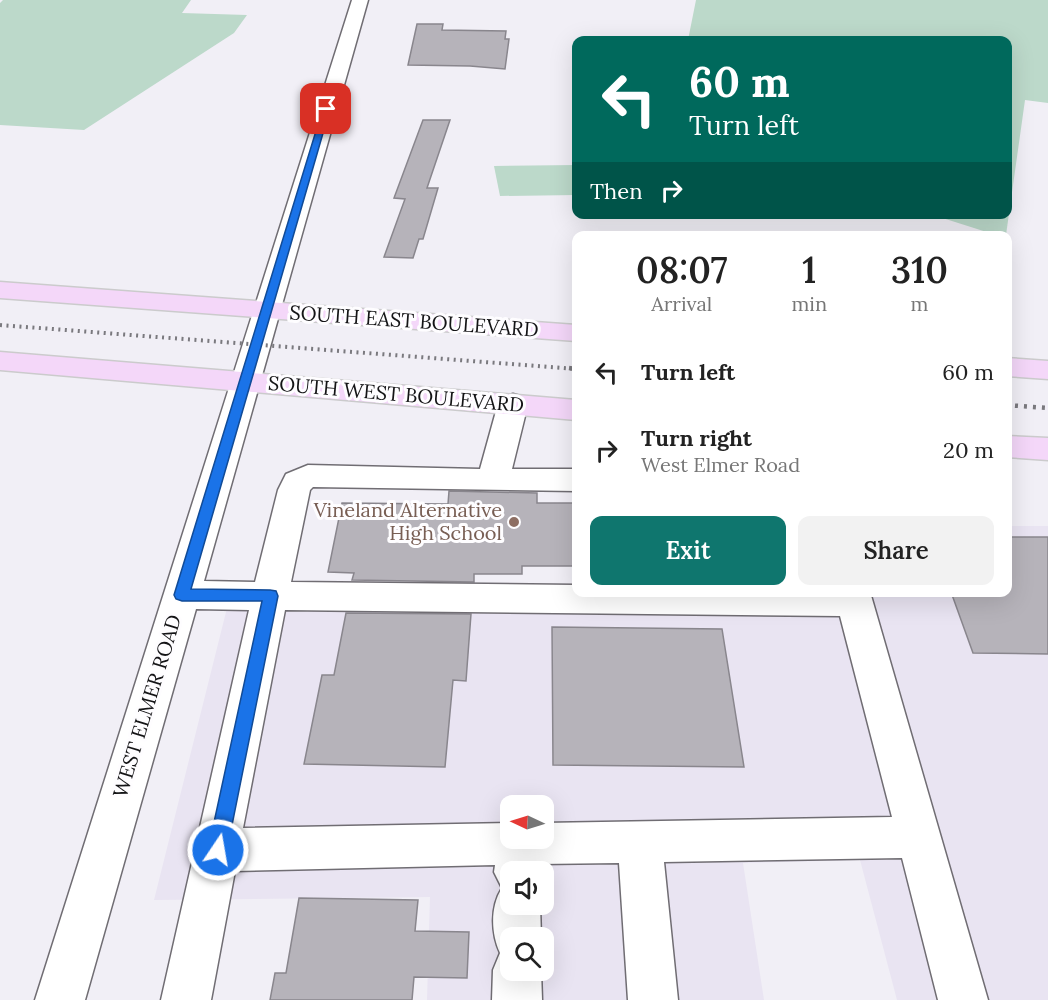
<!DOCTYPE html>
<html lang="en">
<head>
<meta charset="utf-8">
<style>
	body { margin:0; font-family:Lora,serif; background:#f2f2f2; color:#222; height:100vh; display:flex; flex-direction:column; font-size:22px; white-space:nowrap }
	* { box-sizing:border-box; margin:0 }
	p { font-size:20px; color:#767676 }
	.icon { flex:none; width:33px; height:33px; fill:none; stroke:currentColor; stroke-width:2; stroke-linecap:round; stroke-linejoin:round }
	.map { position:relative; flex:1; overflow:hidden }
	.sheet { position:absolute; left:572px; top:231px; width:440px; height:366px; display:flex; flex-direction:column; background:#fff; border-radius:12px; box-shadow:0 6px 24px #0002 }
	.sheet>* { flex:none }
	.banner { position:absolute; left:572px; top:36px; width:440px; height:183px; border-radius:12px; box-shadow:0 6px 24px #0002; background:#00695c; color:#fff; overflow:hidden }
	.needle { width:39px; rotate:274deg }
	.controls { position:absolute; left:500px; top:795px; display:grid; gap:12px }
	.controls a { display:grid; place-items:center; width:54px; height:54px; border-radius:12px; background:#fff; box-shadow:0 6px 24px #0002; font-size:30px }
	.pin { position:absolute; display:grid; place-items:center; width:51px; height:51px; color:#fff; margin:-26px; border-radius:12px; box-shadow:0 3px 9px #0006 }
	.me { position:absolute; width:66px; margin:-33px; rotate:12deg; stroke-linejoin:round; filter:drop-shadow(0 0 4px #0008) }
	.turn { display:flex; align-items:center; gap:21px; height:126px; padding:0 18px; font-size:27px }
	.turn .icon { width:78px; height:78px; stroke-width:2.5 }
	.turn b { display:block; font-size:42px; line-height:51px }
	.then { display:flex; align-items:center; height:57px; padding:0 18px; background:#0003; gap:12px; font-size:22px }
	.eta { display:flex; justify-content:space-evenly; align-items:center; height:102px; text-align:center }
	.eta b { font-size:36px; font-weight:600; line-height:42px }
	.primary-button { display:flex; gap:12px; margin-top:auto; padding:12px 18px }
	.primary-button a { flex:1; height:69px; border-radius:12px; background:#0f766e; color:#fff; font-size:24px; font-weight:600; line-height:69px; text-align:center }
	.primary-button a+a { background:#f2f2f2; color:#222 }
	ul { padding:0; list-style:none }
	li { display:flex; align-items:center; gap:18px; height:78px; padding:0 18px }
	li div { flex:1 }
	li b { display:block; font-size:22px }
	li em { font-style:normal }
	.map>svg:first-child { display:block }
</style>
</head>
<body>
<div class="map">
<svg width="1048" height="1000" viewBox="0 0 1048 1000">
	<rect width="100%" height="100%" fill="#f1eff6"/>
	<path fill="#e9e4f2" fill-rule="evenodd" d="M1007,526H1048V1000H897L860,860L743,863L764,1000H427L430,897L154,900L229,600L1006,592ZM510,806H543V838H510ZM510,872H543V904H510ZM510,938H543V970H510Z"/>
	<g fill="#bcd9ca">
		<polygon points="3,0 191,0 182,13 247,15 234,33 84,130 0,125 0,3"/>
		<polygon points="696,0 1048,0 1048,103 1025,100 1006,235 996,235 933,215 1006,214 1006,40 688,40"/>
		<polygon points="576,165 576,195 500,196 494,166"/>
	</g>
	<g fill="#b6b3ba" stroke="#89868d" stroke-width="1.5">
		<polygon points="417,24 443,24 442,30 506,31 505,39 509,39 505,69 470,66 408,65"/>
		<polygon points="423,120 450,120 427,188 438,188 423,239 419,239 413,258 384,257 405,199 394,198"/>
		<polygon points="449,491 537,493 537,503 576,503 576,566 522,566 522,574 474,574 474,582 352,580 354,573 328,572 342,503 448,504"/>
		<polygon points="1006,537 1048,537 1048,654 973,653 951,592 1006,592"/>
		<polygon points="346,613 471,614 466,681 453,680 445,767 304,764 322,675 334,675"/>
		<polygon points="552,627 722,629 744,767 553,765"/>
		<polygon points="299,898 418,900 415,931 469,932 467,978 414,977 412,1000 270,1000 275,973 286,973"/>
	</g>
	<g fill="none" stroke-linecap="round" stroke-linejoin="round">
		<g stroke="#706d73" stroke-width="3">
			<path id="minor" d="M352,0H368L204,581L255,582L278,490L286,474L308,465L480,469L498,404L502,397L513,394L524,397L528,404L512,469H576V491L313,487L310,490L291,582L576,585V592H870L988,1000H938L902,858L664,862L678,1000H628L619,863L539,864L540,872H510V904H540L541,938H510V970H541L542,1000H492L493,970L500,953C491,933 490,907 502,888L494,872L495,865L235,871L211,1000H161L249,610L196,609L85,1000H35ZM285,610L840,616L892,817L543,823V838H510V823L243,828Z"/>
		</g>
		<g stroke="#cbcbcc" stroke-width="3">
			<g id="major">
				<polygon points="0,282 576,325 576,341 0,298"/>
				<polygon points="0,352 576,400 576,420 0,370"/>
				<polygon points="1006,358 1048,361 1048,379 1006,376"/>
				<polygon points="1006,436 1048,438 1048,460 1006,457"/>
			</g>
		</g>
		<use href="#minor" fill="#fff" fill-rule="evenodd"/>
		<use href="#major" fill="#f4d7f9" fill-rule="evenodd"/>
		<polyline stroke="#7a797e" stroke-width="4" stroke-dasharray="2 4.5" stroke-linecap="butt" points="0,325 576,369"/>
		<g stroke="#7a797e" stroke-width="4.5" stroke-dasharray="3 6" stroke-linecap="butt">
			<polyline points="569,368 576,369"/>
			<polyline points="1006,405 1048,408"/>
		</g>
	</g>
	<polygon fill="#1a73e8" stroke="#114b97" stroke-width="1.5" points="323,108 330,109 191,589 270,590 276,591 278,596 227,850 224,856 218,858 211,856 208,850 262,601 182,601 176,599 174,595"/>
	<circle fill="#8d6e63" stroke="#fefdff" stroke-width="2" cx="514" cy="522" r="6"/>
	<g text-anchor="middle" stroke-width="6" stroke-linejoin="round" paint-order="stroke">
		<g font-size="20" fill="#141416" stroke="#fefdff">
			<text transform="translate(414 321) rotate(4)" y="7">SOUTH EAST BOULEVARD</text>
			<text transform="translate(396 394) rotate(5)" y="7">SOUTH WEST BOULEVARD</text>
			<text transform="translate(147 706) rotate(-73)" y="7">WEST ELMER ROAD</text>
		</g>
		<g font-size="20" fill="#785e54" stroke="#fefdff" text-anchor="end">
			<text x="502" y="517">Vineland Alternative<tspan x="502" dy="23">High School</tspan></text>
		</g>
	</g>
</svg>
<div class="controls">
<a><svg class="needle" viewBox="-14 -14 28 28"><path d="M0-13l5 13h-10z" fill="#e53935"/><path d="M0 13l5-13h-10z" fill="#767676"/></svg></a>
<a><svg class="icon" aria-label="sound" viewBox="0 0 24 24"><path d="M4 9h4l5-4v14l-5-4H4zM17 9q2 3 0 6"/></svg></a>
<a><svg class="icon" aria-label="search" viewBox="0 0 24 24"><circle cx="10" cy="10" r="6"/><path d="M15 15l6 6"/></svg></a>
</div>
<div class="pin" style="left:326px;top:109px;background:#d93025"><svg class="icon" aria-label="arrive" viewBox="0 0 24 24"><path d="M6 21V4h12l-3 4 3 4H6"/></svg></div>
<svg class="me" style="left:218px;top:850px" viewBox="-20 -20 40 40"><circle r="17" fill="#1a73e8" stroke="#fff" stroke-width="3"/><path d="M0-11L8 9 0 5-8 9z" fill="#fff"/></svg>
<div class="banner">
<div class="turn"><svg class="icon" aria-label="left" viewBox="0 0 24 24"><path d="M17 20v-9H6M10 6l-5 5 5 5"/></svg><div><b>60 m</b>Turn left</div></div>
<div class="then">Then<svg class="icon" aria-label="right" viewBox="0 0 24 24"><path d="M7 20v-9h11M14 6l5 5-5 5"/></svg></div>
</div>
<section class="sheet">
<div class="eta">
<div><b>08:07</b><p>Arrival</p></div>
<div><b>1</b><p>min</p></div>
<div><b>310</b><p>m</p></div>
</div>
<ul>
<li><svg class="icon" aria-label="left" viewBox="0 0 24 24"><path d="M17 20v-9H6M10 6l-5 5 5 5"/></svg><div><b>Turn left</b></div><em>60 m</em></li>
<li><svg class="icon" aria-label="right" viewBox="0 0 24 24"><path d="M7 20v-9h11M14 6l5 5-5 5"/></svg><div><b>Turn right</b><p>West Elmer Road</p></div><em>20 m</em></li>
</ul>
<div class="primary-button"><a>Exit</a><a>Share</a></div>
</section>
</div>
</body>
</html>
